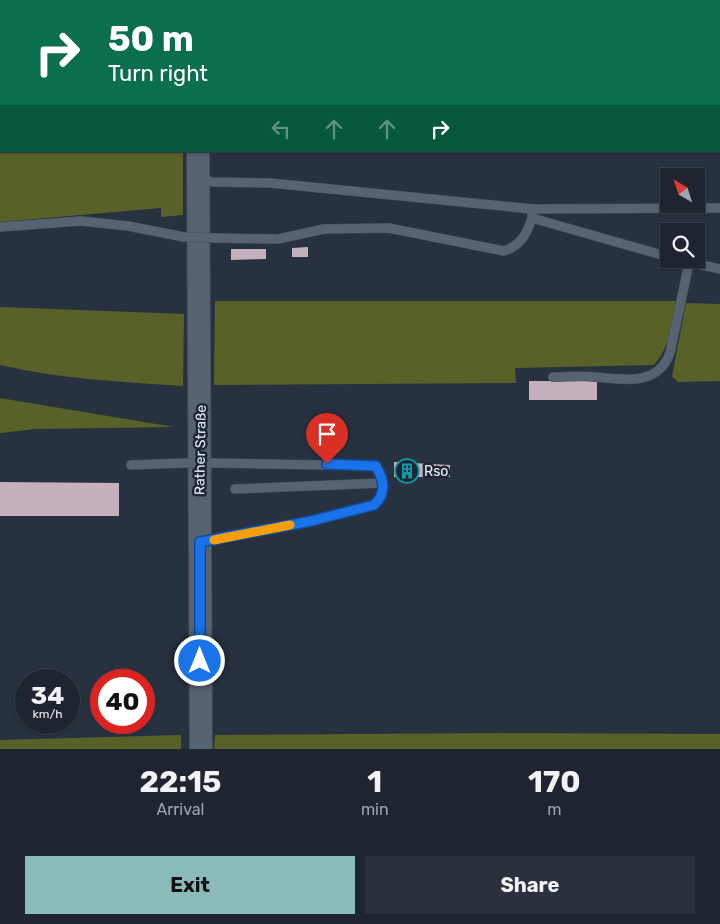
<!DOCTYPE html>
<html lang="en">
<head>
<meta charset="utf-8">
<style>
	body { margin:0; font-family:Rubik,sans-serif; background:#2b313c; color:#f1f3f6; height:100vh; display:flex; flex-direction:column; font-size:19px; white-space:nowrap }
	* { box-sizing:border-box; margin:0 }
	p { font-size:16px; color:#a1a5ab }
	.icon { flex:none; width:28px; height:28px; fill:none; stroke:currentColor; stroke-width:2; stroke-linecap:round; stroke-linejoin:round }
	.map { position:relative; height:749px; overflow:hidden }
	.side { display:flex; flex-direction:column; background:#1e2530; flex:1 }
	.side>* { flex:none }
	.top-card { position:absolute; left:0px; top:0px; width:720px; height:152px; box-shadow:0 1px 4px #0004,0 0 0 1px #3c424c; background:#0b6e4f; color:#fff; overflow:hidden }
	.needle { width:32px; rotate:321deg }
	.fabs { position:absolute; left:660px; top:168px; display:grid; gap:10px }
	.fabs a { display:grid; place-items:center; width:45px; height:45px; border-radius:0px; background:#1e2530; box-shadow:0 1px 4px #0004,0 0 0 1px #3c424c; font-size:25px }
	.speed { position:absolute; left:15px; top:669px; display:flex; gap:10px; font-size:25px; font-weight:700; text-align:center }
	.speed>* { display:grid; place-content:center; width:65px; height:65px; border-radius:50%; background:#1e2530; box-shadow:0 1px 4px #0004,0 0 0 1px #3c424c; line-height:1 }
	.speed small { font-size:12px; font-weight:400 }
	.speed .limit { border:8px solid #d22; background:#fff; color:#111 }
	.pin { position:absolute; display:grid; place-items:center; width:42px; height:42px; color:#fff; margin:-51px -21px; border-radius:50% 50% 50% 0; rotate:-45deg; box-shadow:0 0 5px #0007 }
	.pin .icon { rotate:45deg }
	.me { position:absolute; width:55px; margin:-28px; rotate:0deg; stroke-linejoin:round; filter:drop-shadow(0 0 4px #0008) }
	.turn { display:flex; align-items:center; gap:18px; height:105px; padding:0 25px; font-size:22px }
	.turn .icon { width:65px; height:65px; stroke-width:2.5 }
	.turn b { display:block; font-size:35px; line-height:42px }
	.lanes { display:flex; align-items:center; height:48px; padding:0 25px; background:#0003; justify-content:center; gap:25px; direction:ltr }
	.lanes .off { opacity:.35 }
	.eta { display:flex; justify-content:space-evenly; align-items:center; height:85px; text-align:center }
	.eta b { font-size:30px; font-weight:700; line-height:35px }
	.primary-button { display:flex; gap:10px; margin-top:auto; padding:10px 25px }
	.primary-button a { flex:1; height:58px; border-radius:0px; background:#8bbbb9; color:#111; font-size:20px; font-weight:700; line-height:58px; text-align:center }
	.primary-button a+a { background:#2b313c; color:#f1f3f6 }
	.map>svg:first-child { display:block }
</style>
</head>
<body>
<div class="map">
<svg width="720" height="749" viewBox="0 0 720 749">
	<rect width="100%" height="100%" fill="#283140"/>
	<g fill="#586128">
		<polygon points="218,0 720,0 720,31 719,1"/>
		<polygon points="0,137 1,151 183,151 183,215 161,217 161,208 0,222"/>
		<path d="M215,301H677C672,324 670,347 654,365L515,368L516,383L214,385Z"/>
		<polygon points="686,303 720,304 720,381 678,382 672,376"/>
		<path d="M0,307L184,314L183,386C122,382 60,379 0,365Z"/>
		<polygon points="0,398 174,427 35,429 0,433"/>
		<polygon points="496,733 720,734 720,749 214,749 215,735"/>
		<polygon points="181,735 181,749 0,749 0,740"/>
	</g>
	<g fill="#c5b1be">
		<polygon points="308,247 308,257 292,257 292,248"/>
		<polygon points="231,249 266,249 266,259 231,260"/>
		<rect x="529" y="381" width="68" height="19"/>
		<polygon points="394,462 450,465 450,477 394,477"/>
		<polygon points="0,482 119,483 119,516 0,516"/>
	</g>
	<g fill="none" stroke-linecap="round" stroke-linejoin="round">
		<g stroke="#454d59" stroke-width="10">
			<g id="service">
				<polyline points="258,1 258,0"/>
				<polyline points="719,53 720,53"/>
				<polyline points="0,67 1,67"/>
				<polyline points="200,177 211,182 270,183 532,209 720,208"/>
				<polyline points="532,214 532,218 669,257"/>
				<polyline points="0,227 81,221 128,226 184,237"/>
				<path d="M214,238L278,239L324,229L389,228L504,251C520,246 527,234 532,218"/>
				<polyline points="675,259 720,269"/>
				<path d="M553,377C567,377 582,375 596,377C624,380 658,386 670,353L689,263"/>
				<polyline points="131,465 184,463"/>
				<polyline points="235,489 383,483"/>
				<path d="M201,542L311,521L374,505C387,493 384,480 376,466L214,463"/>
			</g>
		</g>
		<g stroke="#454d59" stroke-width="24">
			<g id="tertiary">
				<polyline points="201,1 201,0"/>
				<polyline points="198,151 201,749"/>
			</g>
		</g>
		<use href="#service" stroke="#576272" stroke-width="9"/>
		<use href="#tertiary" stroke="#576272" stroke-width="22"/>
		<g stroke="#9299a6" stroke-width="5.5">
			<g id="rail">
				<polyline points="719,81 720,81"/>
				<polyline points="0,94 1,94"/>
				<polyline points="719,108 720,108"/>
				<polyline points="0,119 1,119"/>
				<polyline points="719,120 720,120"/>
			</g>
		</g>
		<use href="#rail" stroke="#1e2735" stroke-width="4" stroke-dasharray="11" stroke-linecap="butt"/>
		<g stroke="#454d59" stroke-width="10" stroke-linecap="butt">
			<g id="service-bridge">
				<polyline points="184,237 214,238"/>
				<polyline points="184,463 214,463"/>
			</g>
		</g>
		<use href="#service-bridge" stroke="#576272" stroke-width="9"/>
	</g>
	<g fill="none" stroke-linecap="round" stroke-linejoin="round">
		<g stroke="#114b97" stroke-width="12">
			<path id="route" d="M200,661V542L311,521L374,505C387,493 384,480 376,466L327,464"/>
		</g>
		<use href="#route" stroke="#1a73e8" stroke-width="9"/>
		<polyline stroke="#f59e0b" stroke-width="9" points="214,540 290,525"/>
	</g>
	<defs>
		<g id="building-ring" transform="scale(1.25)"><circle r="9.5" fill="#1e2735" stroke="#0f9aa8" stroke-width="1.5"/><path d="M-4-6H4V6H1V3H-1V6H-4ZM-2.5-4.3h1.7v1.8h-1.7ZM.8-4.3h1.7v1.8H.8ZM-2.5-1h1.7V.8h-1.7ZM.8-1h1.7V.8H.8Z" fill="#0f9aa8"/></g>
	</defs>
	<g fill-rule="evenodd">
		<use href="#building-ring" x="407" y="471"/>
	</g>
	<g text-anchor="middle" stroke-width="5" stroke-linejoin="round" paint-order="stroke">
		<g font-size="14" fill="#ecf2fc" stroke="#1e2735">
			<text transform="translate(200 450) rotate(-89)" y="5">Rather Straße</text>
		</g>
		<g font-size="14" fill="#ecf2fc" stroke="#1e2735" text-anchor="start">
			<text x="424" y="476">Rso</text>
		</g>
	</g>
</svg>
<div class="fabs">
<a><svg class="needle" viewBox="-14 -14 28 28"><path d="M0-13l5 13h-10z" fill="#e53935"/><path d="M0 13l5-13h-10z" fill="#a1a5ab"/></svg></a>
<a><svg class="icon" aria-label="search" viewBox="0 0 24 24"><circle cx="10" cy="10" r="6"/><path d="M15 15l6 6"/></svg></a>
</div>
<div class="speed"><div>34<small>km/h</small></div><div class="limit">40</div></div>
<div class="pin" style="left:327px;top:464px;background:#d93025"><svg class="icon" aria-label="arrive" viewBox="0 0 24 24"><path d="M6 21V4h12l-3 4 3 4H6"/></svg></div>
<svg class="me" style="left:200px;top:661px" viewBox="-20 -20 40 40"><circle r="17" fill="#1a73e8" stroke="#fff" stroke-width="3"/><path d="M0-11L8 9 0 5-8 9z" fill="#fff"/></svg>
<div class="top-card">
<div class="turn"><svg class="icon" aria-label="right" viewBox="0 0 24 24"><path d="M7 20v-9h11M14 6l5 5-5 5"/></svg><div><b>50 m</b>Turn right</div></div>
<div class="lanes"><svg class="icon off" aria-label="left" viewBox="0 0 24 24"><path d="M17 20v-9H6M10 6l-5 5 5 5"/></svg><svg class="icon off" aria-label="ahead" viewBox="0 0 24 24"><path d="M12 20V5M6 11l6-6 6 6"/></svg><svg class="icon off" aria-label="ahead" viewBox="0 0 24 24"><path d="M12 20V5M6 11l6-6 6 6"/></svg><svg class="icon" aria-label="right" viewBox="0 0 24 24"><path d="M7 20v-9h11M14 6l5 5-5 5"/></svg></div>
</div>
</div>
<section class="side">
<div class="eta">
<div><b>22:15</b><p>Arrival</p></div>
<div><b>1</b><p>min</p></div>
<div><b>170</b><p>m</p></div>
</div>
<div class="primary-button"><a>Exit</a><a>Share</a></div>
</section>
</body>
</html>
